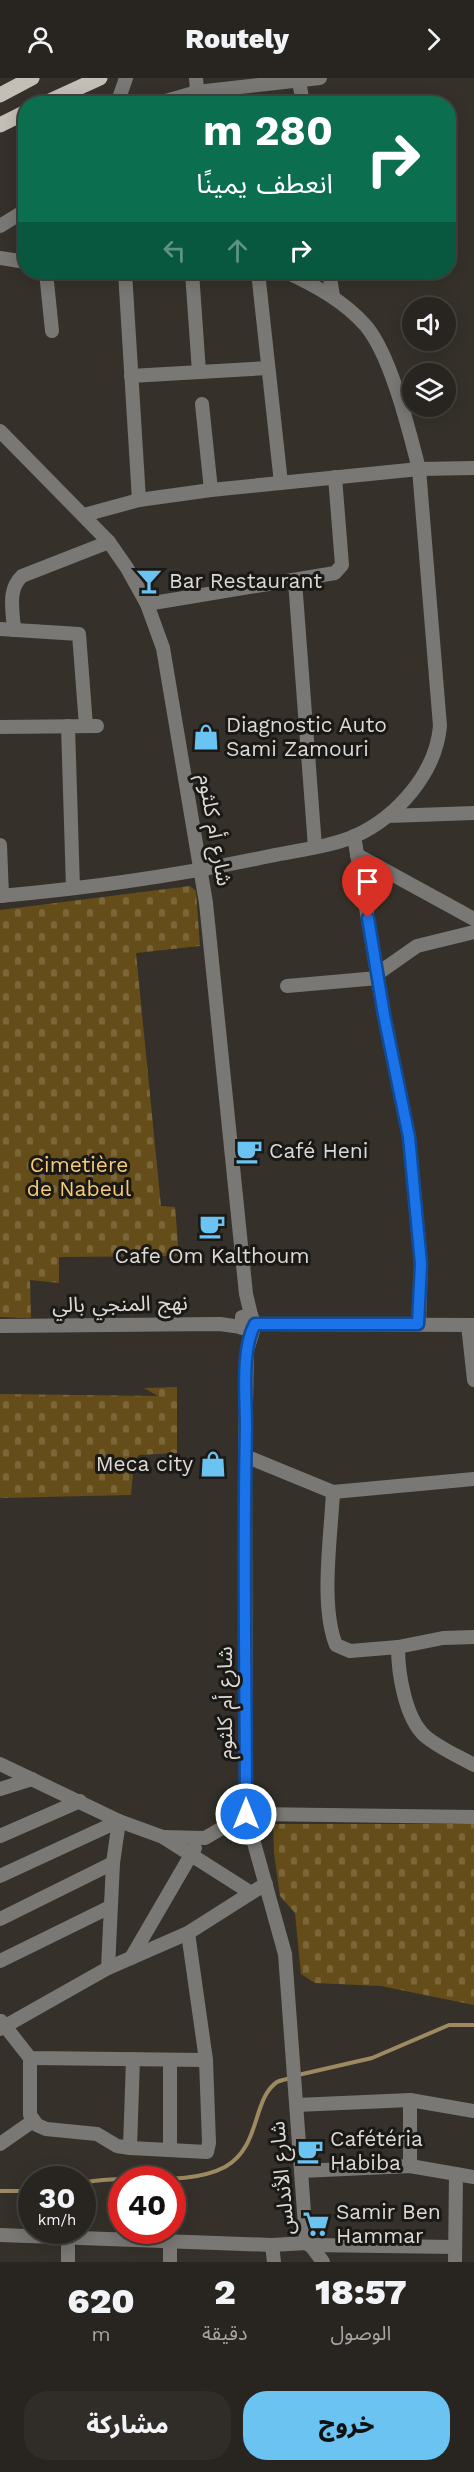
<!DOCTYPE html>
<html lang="ar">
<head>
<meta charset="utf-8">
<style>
	body { margin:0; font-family:"Work Sans","Noto Sans Arabic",sans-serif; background:#302d29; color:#f1f3f6; direction:rtl; height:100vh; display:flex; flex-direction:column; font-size:22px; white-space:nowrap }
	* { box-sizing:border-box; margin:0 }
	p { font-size:20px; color:#a5a5a5 }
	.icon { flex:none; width:33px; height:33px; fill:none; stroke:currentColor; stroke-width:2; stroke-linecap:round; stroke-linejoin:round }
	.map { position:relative; height:2184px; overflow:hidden; direction:ltr }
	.panel { display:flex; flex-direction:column; background:#282520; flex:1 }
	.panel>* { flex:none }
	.hud { position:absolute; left:18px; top:18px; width:438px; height:183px; border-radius:24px; box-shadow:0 3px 15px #0003,0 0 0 2px #44423e; direction:rtl; background:#0b6e4f; color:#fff; overflow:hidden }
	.buttons { position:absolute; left:402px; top:219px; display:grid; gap:12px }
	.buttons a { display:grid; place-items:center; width:54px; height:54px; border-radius:50%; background:#282520; box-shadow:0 3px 15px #0003,0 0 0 2px #44423e; font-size:30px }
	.speed { position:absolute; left:18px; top:2088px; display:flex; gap:12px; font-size:30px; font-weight:700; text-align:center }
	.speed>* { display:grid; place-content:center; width:78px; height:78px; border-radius:50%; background:#282520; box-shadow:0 3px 15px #0003,0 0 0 2px #44423e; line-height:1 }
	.speed small { font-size:15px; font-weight:400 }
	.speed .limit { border:9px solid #d22; background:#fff; color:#111 }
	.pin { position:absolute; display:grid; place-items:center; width:51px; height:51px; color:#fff; margin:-62px -26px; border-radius:50% 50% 50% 0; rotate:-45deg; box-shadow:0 0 6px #0007 }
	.pin .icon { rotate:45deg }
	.me { position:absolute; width:66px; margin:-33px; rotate:0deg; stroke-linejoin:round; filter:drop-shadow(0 0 4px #0008) }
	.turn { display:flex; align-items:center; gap:21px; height:126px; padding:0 24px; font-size:27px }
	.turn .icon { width:78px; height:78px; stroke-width:2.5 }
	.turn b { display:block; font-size:42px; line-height:51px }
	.lanes { display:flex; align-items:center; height:57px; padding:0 24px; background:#0003; justify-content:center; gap:30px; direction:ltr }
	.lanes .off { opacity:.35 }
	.eta { display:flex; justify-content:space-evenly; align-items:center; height:102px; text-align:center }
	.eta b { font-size:36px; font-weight:800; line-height:42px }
	.primary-button { display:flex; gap:12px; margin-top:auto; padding:12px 24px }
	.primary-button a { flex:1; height:69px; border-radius:24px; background:#6ac3f1; color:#111; font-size:24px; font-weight:800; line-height:69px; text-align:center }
	.primary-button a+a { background:#302d29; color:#f1f3f6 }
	header { display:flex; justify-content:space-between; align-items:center; height:78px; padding:0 24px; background:#282520; font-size:27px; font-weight:800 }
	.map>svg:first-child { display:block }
</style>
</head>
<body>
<header><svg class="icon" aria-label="forward" viewBox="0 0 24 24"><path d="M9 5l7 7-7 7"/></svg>Routely<svg class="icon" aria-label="person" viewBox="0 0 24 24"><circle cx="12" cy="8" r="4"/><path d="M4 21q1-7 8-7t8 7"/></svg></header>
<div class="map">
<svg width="474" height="2184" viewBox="0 0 474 2184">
	<defs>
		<pattern id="cemetery-stones" width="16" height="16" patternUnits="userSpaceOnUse" patternTransform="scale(1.5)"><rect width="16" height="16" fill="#654d19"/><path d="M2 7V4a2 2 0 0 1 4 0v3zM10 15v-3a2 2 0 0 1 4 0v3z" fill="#7b663a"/></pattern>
	</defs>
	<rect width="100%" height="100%" fill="#35312a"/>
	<g fill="url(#cemetery-stones)">
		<polygon points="190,808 196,813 200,868 136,875 161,1128 175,1129 179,1178 59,1179 59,1205 30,1202 31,1240 0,1239 0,832"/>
		<polygon points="177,1309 177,1375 139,1377 134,1383 131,1417 0,1420 0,1316 158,1318 144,1310"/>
		<polygon points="273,1746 474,1746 474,1927 381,1908 315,1905 301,1896 295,1835 280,1818 274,1775"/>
	</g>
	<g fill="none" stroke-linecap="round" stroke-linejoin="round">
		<g stroke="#9e8a60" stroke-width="4">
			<polyline points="298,1997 372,1980 449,1947 474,1947"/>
			<path d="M82,2105C127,2095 184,2110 225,2089C261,2069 252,2021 277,2004C281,2002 287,2001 291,2000"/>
			<polyline points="0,2113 32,2113"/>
		</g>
		<g stroke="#7a7874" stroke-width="14">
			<polyline points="196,0 198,26"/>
			<polyline points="299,3 303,26"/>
			<polyline points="117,26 126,0"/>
			<polyline points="155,26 197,14 320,0"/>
			<polyline points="0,148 26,132"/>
			<polyline points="0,180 26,184"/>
			<polyline points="46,194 52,253"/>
			<polyline points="125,194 139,422"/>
			<polyline points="192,194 199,294"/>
			<polyline points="258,194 281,405"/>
			<polyline points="329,194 333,218"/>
			<polyline points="131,298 267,290"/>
			<polyline points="202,326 211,412"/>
			<polyline points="0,353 109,464 127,490 147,526 163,570 206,825 246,1216 251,1237"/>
			<polyline points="84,437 139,422 211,412 419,391 474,390"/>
			<polyline points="295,503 315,769"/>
			<polyline points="147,526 335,495 342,487 335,399"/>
			<polyline points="0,551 79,556 86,648"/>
			<path d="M14,552C13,533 7,512 22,498L109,464"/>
			<polyline points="68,648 73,810"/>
			<polyline points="0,649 97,648"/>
			<polyline points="388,738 474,735"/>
			<polyline points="354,758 384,937 409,1059 421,1186 419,1246"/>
			<polyline points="0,767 2,818"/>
			<polyline points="357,777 474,841"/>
			<path d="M0,818C91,810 181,797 270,778C298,772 329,769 355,758C397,739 436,695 440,648L419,391C409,352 391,278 366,248C344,223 316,208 286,194"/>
			<polyline points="377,896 417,868 474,854"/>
			<polyline points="287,908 378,900"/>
			<polyline points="255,1246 474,1247"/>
			<polyline points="468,1247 474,1302"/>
			<polyline points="0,1248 220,1246 241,1249"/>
			<polyline points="252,1251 242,1250 242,1239 251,1237 255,1246 247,1273 245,1378 246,1736 285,1876 306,2161 323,2184"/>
			<polyline points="245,1378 333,1414 474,1401"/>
			<path d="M333,1414C331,1458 320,1527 336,1567L350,1573L398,1569C398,1595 405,1640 425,1658C439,1670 458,1678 474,1687"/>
			<polyline points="398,1569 443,1560 474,1559"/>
			<polyline points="0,1686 119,1743 163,1759 251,1815 266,1806"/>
			<polyline points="0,1711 32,1701"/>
			<polyline points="0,1758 80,1723"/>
			<polyline points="163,1759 205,1760 246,1736 474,1739"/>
			<polyline points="0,1798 119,1743"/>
			<polyline points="0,1841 113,1785"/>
			<polyline points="131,1880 195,1770"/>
			<polyline points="0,1883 110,1829"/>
			<polyline points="108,1890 113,1785 119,1743"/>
			<polyline points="1,1943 30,1980 206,1982"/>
			<polyline points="0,1951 108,1890 188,1855 251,1815"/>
			<polyline points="30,1980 30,2037 37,2047 46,2051 97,2056 117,2068 130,2070 207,2074 209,2065 206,1982 188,1855"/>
			<polyline points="410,2022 410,2088"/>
			<polyline points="297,2027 410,2022 474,2033"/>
			<polyline points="0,2066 33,2043"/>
			<polyline points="130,2070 133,1981"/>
			<polyline points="170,2072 170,1982"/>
			<polyline points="301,2093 410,2088 474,2099"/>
			<polyline points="0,2157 272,2167 307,2165"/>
			<polyline points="68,2158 68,2184"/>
			<polyline points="272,2167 274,2184"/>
			<polyline points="309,2167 455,2169"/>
			<polyline points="170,2184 170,2162"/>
			<polyline points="455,2184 456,2096"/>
		</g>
		<g stroke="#c3bfb7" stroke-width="15">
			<polyline points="0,17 32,0"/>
			<polyline points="43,26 100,0"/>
			<polyline points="0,47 26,34"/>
		</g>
	</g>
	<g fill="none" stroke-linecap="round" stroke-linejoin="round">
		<g stroke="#114b97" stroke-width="15">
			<path id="route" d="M246,1736C246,1607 243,1478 246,1349C246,1320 241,1271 255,1246H418L421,1186L409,1059L384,937L368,840"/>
		</g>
		<use href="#route" stroke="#1a73e8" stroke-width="10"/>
	</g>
	<defs>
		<g id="bar-bare" transform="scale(2.07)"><path d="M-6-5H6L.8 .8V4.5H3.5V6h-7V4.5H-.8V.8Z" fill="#6ac3f1" stroke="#1b1916" stroke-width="2.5" paint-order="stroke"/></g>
		<g id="shop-bare" transform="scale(2.07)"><path d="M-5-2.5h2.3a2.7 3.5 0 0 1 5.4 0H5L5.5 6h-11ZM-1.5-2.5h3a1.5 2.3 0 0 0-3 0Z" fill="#6ac3f1" stroke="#1b1916" stroke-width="2.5" paint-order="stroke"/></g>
		<g id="cafe-bare" transform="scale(2.07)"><path d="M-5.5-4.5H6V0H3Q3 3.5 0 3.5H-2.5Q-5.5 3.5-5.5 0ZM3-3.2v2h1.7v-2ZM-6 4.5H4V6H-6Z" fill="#6ac3f1" stroke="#1b1916" stroke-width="2.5" paint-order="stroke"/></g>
		<g id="supermarket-bare" transform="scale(2.07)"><path d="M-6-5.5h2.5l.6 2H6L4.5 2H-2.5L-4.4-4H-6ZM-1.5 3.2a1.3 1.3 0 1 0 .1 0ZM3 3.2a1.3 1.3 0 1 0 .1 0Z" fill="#6ac3f1" stroke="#1b1916" stroke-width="2.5" paint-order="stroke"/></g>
	</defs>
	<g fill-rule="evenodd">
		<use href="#bar-bare" x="149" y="503"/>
		<use href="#shop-bare" x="206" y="659"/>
		<use href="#cafe-bare" x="249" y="1073"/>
		<use href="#cafe-bare" x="212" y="1148"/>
		<use href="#shop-bare" x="213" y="1386"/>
		<use href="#cafe-bare" x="310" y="2073"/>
		<use href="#supermarket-bare" x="316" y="2146"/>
	</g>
	<g text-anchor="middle" stroke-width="6" stroke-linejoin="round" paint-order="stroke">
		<g font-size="21" fill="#dddad6" stroke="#1b1916" text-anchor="start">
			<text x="169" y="510">Bar Restaurant</text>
			<text x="226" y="654">Diagnostic Auto<tspan x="226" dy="24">Sami Zamouri</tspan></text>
			<text x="269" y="1080">Café Heni</text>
			<text x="212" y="1185" text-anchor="middle">Cafe Om Kalthoum</text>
			<text x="193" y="1393" text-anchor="end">Meca city</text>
			<text x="330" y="2068">Cafétéria<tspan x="330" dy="24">Habiba</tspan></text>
			<text x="336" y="2141">Samir Ben<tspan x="336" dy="24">Hammar</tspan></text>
		</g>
		<g font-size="21" fill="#dddad6" stroke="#1b1916">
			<text transform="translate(215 752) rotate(80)" y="7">شارع أم كلثوم</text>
			<text transform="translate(120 1226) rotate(-1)" y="7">نهج المنجي بالي</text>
			<text transform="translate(225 1625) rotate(-90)" y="7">شارع أم كلثوم</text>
			<text transform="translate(282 2100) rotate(-95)" y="7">شارع الأندلس</text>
		</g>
		<g font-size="21" fill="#f6cb78" stroke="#1b1916">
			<text x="79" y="1094">Cimetière<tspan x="79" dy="24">de Nabeul</tspan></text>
		</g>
	</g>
</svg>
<div class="buttons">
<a><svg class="icon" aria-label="sound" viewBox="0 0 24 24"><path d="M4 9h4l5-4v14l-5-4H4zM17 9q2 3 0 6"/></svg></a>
<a><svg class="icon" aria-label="layers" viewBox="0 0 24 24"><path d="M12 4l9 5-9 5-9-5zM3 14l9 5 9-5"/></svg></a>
</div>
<div class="speed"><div>30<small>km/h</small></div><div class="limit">40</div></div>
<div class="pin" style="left:368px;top:840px;background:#d93025"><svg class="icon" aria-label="arrive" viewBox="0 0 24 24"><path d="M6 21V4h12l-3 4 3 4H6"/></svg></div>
<svg class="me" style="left:246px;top:1736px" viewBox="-20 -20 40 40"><circle r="17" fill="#1a73e8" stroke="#fff" stroke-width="3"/><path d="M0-11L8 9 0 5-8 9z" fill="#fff"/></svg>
<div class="hud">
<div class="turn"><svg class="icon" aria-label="right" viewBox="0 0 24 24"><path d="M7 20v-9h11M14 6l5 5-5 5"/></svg><div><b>280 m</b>انعطف يمينًا</div></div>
<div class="lanes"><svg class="icon off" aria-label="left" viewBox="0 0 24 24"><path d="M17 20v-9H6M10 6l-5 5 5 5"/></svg><svg class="icon off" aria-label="ahead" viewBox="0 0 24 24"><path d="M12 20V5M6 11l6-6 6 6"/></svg><svg class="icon" aria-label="right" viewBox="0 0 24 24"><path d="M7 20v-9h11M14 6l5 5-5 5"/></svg></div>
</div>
</div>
<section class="panel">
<div class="eta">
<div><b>18:57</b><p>الوصول</p></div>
<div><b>2</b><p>دقيقة</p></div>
<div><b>620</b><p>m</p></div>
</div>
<div class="primary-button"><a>خروج</a><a>مشاركة</a></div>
</section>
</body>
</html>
